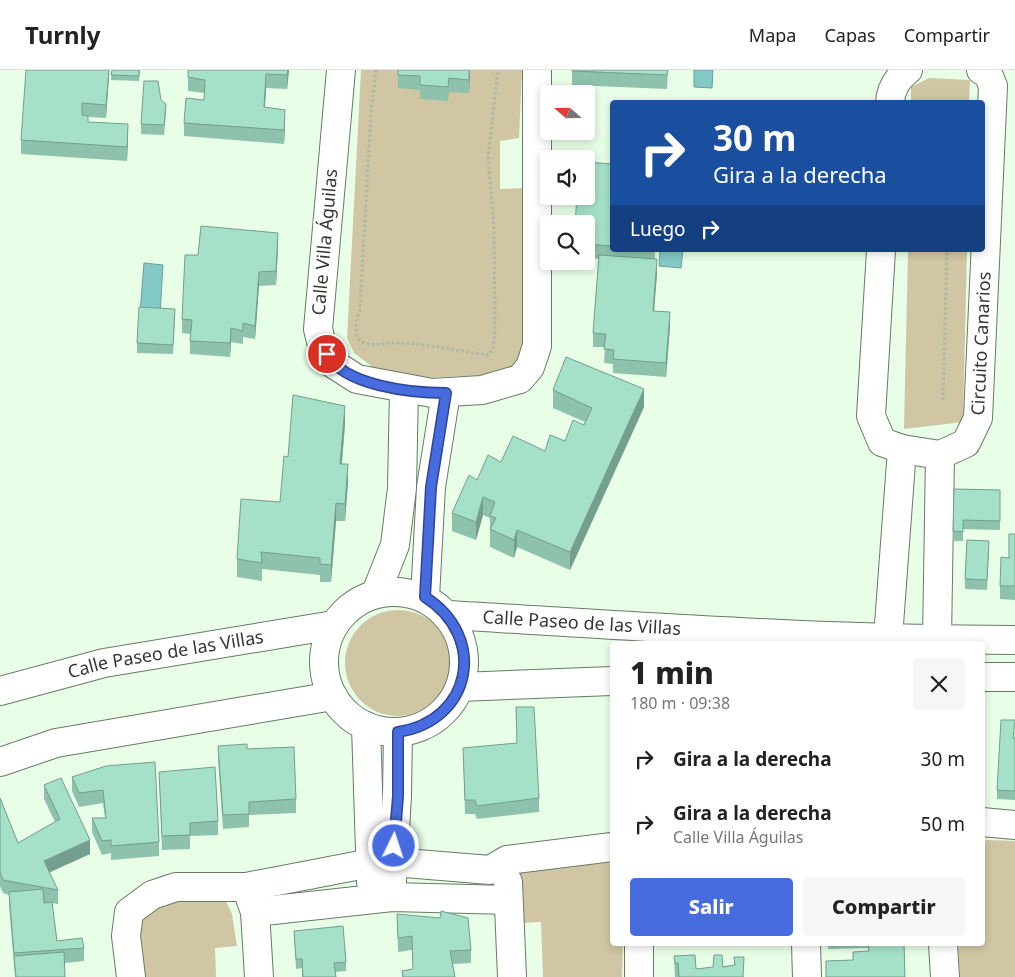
<!DOCTYPE html>
<html lang="es">
<head>
<meta charset="utf-8">
<style>
	body { margin:0; font-family:"Noto Sans",sans-serif; background:#f6f6f6; color:#222; height:100vh; display:flex; flex-direction:column; font-size:19px; white-space:nowrap }
	* { box-sizing:border-box; margin:0 }
	p { font-size:16px; color:#767676 }
	.icon { flex:none; width:28px; height:28px; fill:none; stroke:currentColor; stroke-width:2; stroke-linecap:round; stroke-linejoin:round }
	.map { position:relative; flex:1; overflow:hidden }
	.side { position:absolute; left:610px; top:571px; width:375px; height:305px; display:flex; flex-direction:column; background:#fff; border-radius:5px; box-shadow:0 2px 8px #0003 }
	.side>* { flex:none }
	.guide { position:absolute; left:610px; top:30px; width:375px; height:152px; border-radius:5px; box-shadow:0 2px 8px #0003; background:#1a4fa0; color:#fff; overflow:hidden }
	.needle { width:32px; rotate:290deg }
	.tools { position:absolute; left:540px; top:15px; display:grid; gap:10px }
	.tools a { display:grid; place-items:center; width:55px; height:55px; border-radius:5px; background:#fff; box-shadow:0 2px 8px #0003; font-size:25px }
	.pin { position:absolute; display:grid; place-items:center; width:42px; height:42px; color:#fff; margin:-21px; border:2px solid #fff; border-radius:50%; box-shadow:0 1px 5px #0007 }
	.me { position:absolute; width:55px; margin:-28px; rotate:4deg; stroke-linejoin:round; filter:drop-shadow(0 0 4px #0008) }
	.turn { display:flex; align-items:center; gap:18px; height:105px; padding:0 20px; font-size:22px }
	.turn .icon { width:65px; height:65px; stroke-width:2.5 }
	.turn b { display:block; font-size:35px; line-height:42px }
	.then { display:flex; align-items:center; height:48px; padding:0 20px; background:#0003; gap:10px; font-size:19px }
	.round { display:grid; place-items:center; flex:none; width:52px; height:52px; border-radius:5px; background:#f6f6f6 }
	.head { display:flex; align-items:center; justify-content:space-between; height:85px; padding:0 20px }
	h1 { font-size:30px; font-weight:800; line-height:38px }
	.cta { display:flex; gap:10px; margin-top:auto; padding:10px 20px }
	.cta a { flex:1; height:58px; border-radius:5px; background:#466cdf; color:#fff; font-size:20px; font-weight:800; line-height:58px; text-align:center }
	.cta a+a { background:#f6f6f6; color:#222 }
	ul { padding:0; list-style:none }
	li { display:flex; align-items:center; gap:15px; height:65px; padding:0 20px }
	li div { flex:1 }
	li b { display:block; font-size:19px }
	li em { font-style:normal }
	header { display:flex; align-items:center; gap:30px; box-sizing:border-box; height:70px; padding:0 25px; background:#fff; border-bottom:1px solid #e0e0e0 }
	header strong { font-size:24px }
	nav { display:flex; gap:28px; margin-inline-start:auto; font-size:18px }
	.map>svg:first-child { display:block }
</style>
</head>
<body>
<header>
<strong>Turnly</strong>
<nav><a>Mapa</a><a>Capas</a><a>Compartir</a></nav>
</header>
<div class="map">
<svg width="1015" height="907" viewBox="0 0 1015 907">
	<rect width="100%" height="100%" fill="#e8fee6"/>
	<g fill="#d0c6a3">
		<polygon points="361,0 522,0 519,68 500,71 500,119 523,118 523,285 509,304 421,308 374,298 354,283 347,268"/>
		<polygon points="929,8 970,10 969,32 911,32 911,17"/>
		<polygon points="908,180 967,180 963,352 904,359"/>
		<circle cx="398" cy="593" r="53"/>
		<polygon points="987,770 1015,771 1015,907 960,907 958,874 982,874 982,772"/>
		<polygon points="602,788 612,795 612,874 623,874 622,907 543,907 541,852 520,853 518,807 521,800"/>
		<path d="M214,828L226,831L232,844L237,876L215,878L216,907H139C138,887 132,844 156,835C168,830 200,829 214,828Z"/>
	</g>
	<g fill="#83c9c6" stroke="#6a9e99">
		<polygon points="694,0 713,0 712,18 694,17"/>
		<polygon points="660,180 683,180 681,198 659,196"/>
		<polygon points="144,193 163,195 160,244 140,243"/>
	</g>
	<g fill="none" stroke-linecap="round" stroke-linejoin="round">
		<g stroke="#677a65" stroke-width="30">
			<g id="minor">
				<polyline points="341,0 318,259 322,275 332,293 357,309 432,323 482,320 520,309 530,297 537,276 537,0"/>
				<path d="M890,32C891,18 897,9 908,0"/>
				<path id="s1" d="M881,180L871,346L882,372L902,379L940,385L966,373L978,348L993,16L988,4L981,0"/>
				<circle cx="394" cy="592" r="70"/>
				<polyline points="376,523 395,475 402,418 404,319"/>
				<polyline points="425,527 431,417 446,323"/>
				<path id="s2" d="M448,545C637,556 826,570 1015,570"/>
				<polyline points="888,568 902,379"/>
				<polyline points="937,570 940,385"/>
				<polyline points="982,607 1015,607"/>
				<polyline points="460,617 612,611"/>
				<path id="s3" d="M0,621L104,593L334,555"/>
				<polyline points="366,656 371,812"/>
				<polyline points="0,692 56,673 333,626"/>
				<polyline points="982,752 1015,755"/>
				<polyline points="392,811 397,726 398,662"/>
				<polyline points="508,812 512,907"/>
				<polyline points="249,825 255,842 259,907"/>
				<polyline points="255,842 392,827 508,830"/>
				<polyline points="806,874 807,907"/>
				<polyline points="943,874 945,907"/>
				<polyline points="131,907 126,866 129,842 152,825 176,817 246,817 371,793 393,792 490,800 507,790 612,777"/>
				<polyline points="639,907 639,874"/>
			</g>
		</g>
		<g stroke="#a8b9a6" stroke-width="3" stroke-dasharray="2.5 2.5" stroke-linecap="butt">
			<path d="M376,0L371,42L360,238C358,247 353,261 358,268C366,279 388,272 399,273C428,274 458,281 488,285L493,279L495,259L494,159L488,86L498,0"/>
			<polyline points="916,31 924,32"/>
			<polyline points="943,330 947,180"/>
		</g>
		<use href="#minor" stroke="#fff" stroke-width="28"/>
	</g>
	<g fill="#8ec2ad">
		<polygon points="109,0 106,48 88,47 88,52 128,68 127,91 21,84 21,70"/>
		<polygon points="112,0 140,0 139,11 111,10"/>
		<polygon points="188,0 289,0 287,19 266,18 265,37 285,53 284,74 184,66 184,53 204,30 205,23 188,21"/>
		<polygon points="398,0 470,0 469,23 449,22 448,31 420,29 420,20 398,18"/>
		<polygon points="572,0 668,0 667,19 572,15"/>
		<polygon points="161,30 166,43 164,65 141,64 141,54"/>
		<polygon points="612,94 612,180 655,180 655,189 657,203 654,241 670,256 666,307 613,303 613,294 604,293 605,277 593,277 593,263 599,189 586,188 586,154"/>
		<polygon points="278,177 276,215 259,216 255,269 243,267 243,274 231,272 230,287 190,284 190,264 182,263 182,249 198,185"/>
		<polygon points="175,248 173,284 137,283 137,273"/>
		<polygon points="553,320 644,337 570,500 517,477 514,488 490,477 490,448 483,445 476,470 452,461 452,443 477,410 501,392 545,381 565,371 584,355 585,352 553,338"/>
		<polygon points="345,354 342,394 348,412 345,451 336,451 331,512 320,512 320,505 262,499 262,511 237,507 237,489 280,432 288,387"/>
		<polygon points="954,419 1000,420 1000,460 963,459 963,471 953,471"/>
		<polygon points="1015,464 1015,530 1000,529 1000,516 1009,488"/>
		<polygon points="989,480 987,520 965,519 965,509"/>
		<polygon points="516,637 539,728 539,742 477,749 475,744 465,744 463,678 517,673"/>
		<polygon points="1015,660 1014,668 1015,668 1015,730 997,729 997,720"/>
		<polygon points="218,676 247,679 296,729 296,743 249,745 249,757 223,759 218,690"/>
		<polygon points="106,696 159,772 159,786 111,790 111,783 102,785 92,762 92,748 105,748 103,733 79,737 72,721 72,707"/>
		<polygon points="159,702 218,751 218,765 190,766 190,779 162,780"/>
		<polygon points="44,715 90,784 49,802 58,820 58,834 52,833 57,871 84,878 84,891 65,893 65,907 15,907 9,835 9,825 3,823 0,816 0,728 18,773 55,752 44,729"/>
		<polygon points="397,844 471,880 471,893 453,894 455,907 402,907 402,901 413,899 412,880 398,882"/>
		<polygon points="294,861 346,892 346,901 335,902 336,907 302,907 302,898 296,899"/>
		<polygon points="828,874 904,874 905,907 826,907 826,891 853,890 868,881 868,878 828,879"/>
		<polygon points="674,886 696,899 734,895 734,887 744,907 675,907"/>
	</g>
	<g fill="#749e8d">
		<polygon points="109,0 109,7 106,48 106,35"/>
		<polygon points="288,0 289,0 287,19 287,5"/>
		<polygon points="469,0 470,7 469,23"/>
		<polygon points="266,4 266,18 264,51 264,37"/>
		<polygon points="285,40 285,53 284,74 284,60"/>
		<polygon points="128,54 128,68 127,91 127,77"/>
		<polygon points="278,163 278,177 276,215 276,201"/>
		<polygon points="657,189 657,203 653,254 653,241"/>
		<polygon points="259,202 259,216 255,269 255,256"/>
		<polygon points="670,242 670,256 666,307 666,293"/>
		<polygon points="231,258 231,272 230,287 230,273"/>
		<polygon points="644,319 644,337 570,500 570,482"/>
		<polygon points="345,336 345,354 340,412 340,394"/>
		<polygon points="348,394 348,412 345,451 345,434"/>
		<polygon points="483,427 483,445 476,470 476,452"/>
		<polygon points="336,433 336,451 331,512 331,495"/>
		<polygon points="517,460 517,477 514,488 514,470"/>
		<polygon points="90,770 90,784 44,805 44,791"/>
	</g>
	<g fill="#a5e1c9" stroke="#749e8d">
		<polygon points="26,0 109,0 106,35 82,33 82,45 88,46 88,52 128,54 127,77 21,70"/>
		<polygon points="112,0 139,0 139,6 111,5"/>
		<polygon points="188,0 288,0 287,5 266,4 264,37 285,40 284,60 184,53 186,28 204,30 205,10 188,7"/>
		<polygon points="398,0 469,0 469,10 449,8 448,17 420,15 420,6 398,5"/>
		<polygon points="572,0 668,0 667,5 572,1"/>
		<polygon points="144,11 158,11 161,30 166,34 164,55 141,54"/>
		<polygon points="586,92 612,94 612,176 586,174 586,154 575,154 577,126 586,126"/>
		<polygon points="201,156 278,163 276,201 259,202 255,256 243,253 243,261 231,258 230,273 190,271 192,250 182,249 185,185 198,185"/>
		<polygon points="599,185 657,189 653,241 670,242 666,293 613,289 614,280 604,279 606,264 593,263"/>
		<polygon points="139,237 175,239 173,275 137,273"/>
		<polygon points="566,287 644,319 570,482 517,460 514,470 490,459 496,448 490,446 495,432 483,427 476,452 452,443 469,405 477,410 488,385 501,392 513,366 545,381 550,365 565,371 573,350 584,355 592,338 553,320"/>
		<polygon points="293,325 345,336 340,394 348,394 345,434 336,433 331,495 320,494 320,488 261,482 262,493 237,489 241,429 280,432 284,386 288,387"/>
		<polygon points="954,419 1000,420 1000,451 963,450 963,462 953,461"/>
		<polygon points="1009,464 1015,464 1015,516 1000,516 1001,487 1009,488"/>
		<polygon points="967,470 989,471 987,510 965,509"/>
		<polygon points="516,637 534,637 539,728 477,736 475,730 465,730 463,678 517,673"/>
		<polygon points="1001,650 1015,650 1013,668 1015,668 1015,721 997,720"/>
		<polygon points="247,674 247,679 294,677 296,729 249,732 249,744 223,745 218,676"/>
		<polygon points="155,692 159,772 111,776 111,770 102,771 92,748 106,748 103,720 79,723 72,707 106,696"/>
		<polygon points="215,697 218,751 190,753 190,765 162,766 159,702"/>
		<polygon points="61,708 90,770 44,791 58,820 3,810 0,802 0,728 18,773 60,749 44,715"/>
		<polygon points="43,819 44,833 52,832 57,871 82,868 84,878 14,883 9,822"/>
		<polygon points="441,841 468,848 471,880 450,881 455,907 403,907 402,901 413,899 412,866 398,868 397,844 440,848"/>
		<polygon points="343,856 346,892 334,893 336,907 303,907 302,889 296,889 294,861"/>
		<polygon points="868,874 904,874 905,907 826,907 826,891 853,890 853,882 869,881"/>
		<polygon points="64,882 65,907 16,907 14,886"/>
		<polygon points="695,885 696,899 713,897 714,885 722,885 723,897 735,895 734,887 744,887 743,907 679,907 678,893 675,893 674,886"/>
	</g>
	<g fill="none" stroke-linecap="round" stroke-linejoin="round">
		<g stroke="#2e4691" stroke-width="12">
			<path id="route" d="M327,284C344,316 412,323 446,323L431,417L425,527C488,567 472,651 398,662V726L394,776"/>
		</g>
		<use href="#route" stroke="#466cdf" stroke-width="9"/>
	</g>
	<g text-anchor="middle" stroke-width="4.5" stroke-linejoin="round" paint-order="stroke">
		<g font-size="18" fill="#313930" stroke="#fff">
			<text transform="translate(325 172) rotate(-85)" y="6">Calle Villa Águilas</text>
			<text dy="6" stroke="none"><textPath href="#s1" startOffset="385">Circuito Canarios</textPath></text>
			<text dy="6" stroke="none"><textPath href="#s2" startOffset="134">Calle Paseo de las Villas</textPath></text>
			<text dy="6" stroke="none"><textPath href="#s3" startOffset="170">Calle Paseo de las Villas</textPath></text>
		</g>
	</g>
</svg>
<div class="tools">
<a><svg class="needle" viewBox="-14 -14 28 28"><path d="M0-13l5 13h-10z" fill="#e53935"/><path d="M0 13l5-13h-10z" fill="#767676"/></svg></a>
<a><svg class="icon" aria-label="sound" viewBox="0 0 24 24"><path d="M4 9h4l5-4v14l-5-4H4zM17 9q2 3 0 6"/></svg></a>
<a><svg class="icon" aria-label="search" viewBox="0 0 24 24"><circle cx="10" cy="10" r="6"/><path d="M15 15l6 6"/></svg></a>
</div>
<div class="pin" style="left:327px;top:284px;background:#d93025"><svg class="icon" aria-label="arrive" viewBox="0 0 24 24"><path d="M6 21V4h12l-3 4 3 4H6"/></svg></div>
<svg class="me" style="left:394px;top:776px" viewBox="-20 -20 40 40"><circle r="17" fill="#466cdf" stroke="#fff" stroke-width="3"/><path d="M0-11L8 9 0 5-8 9z" fill="#fff"/></svg>
<div class="guide">
<div class="turn"><svg class="icon" aria-label="right" viewBox="0 0 24 24"><path d="M7 20v-9h11M14 6l5 5-5 5"/></svg><div><b>30 m</b>Gira a la derecha</div></div>
<div class="then">Luego<svg class="icon" aria-label="right" viewBox="0 0 24 24"><path d="M7 20v-9h11M14 6l5 5-5 5"/></svg></div>
</div>
<section class="side">
<div class="head"><div><h1>1 min</h1><p>180 m · 09:38</p></div><a class="round"><svg class="icon" aria-label="close" viewBox="0 0 24 24"><path d="M6 6l12 12M18 6L6 18"/></svg></a></div>
<ul>
<li><svg class="icon" aria-label="right" viewBox="0 0 24 24"><path d="M7 20v-9h11M14 6l5 5-5 5"/></svg><div><b>Gira a la derecha</b></div><em>30 m</em></li>
<li><svg class="icon" aria-label="right" viewBox="0 0 24 24"><path d="M7 20v-9h11M14 6l5 5-5 5"/></svg><div><b>Gira a la derecha</b><p>Calle Villa Águilas</p></div><em>50 m</em></li>
</ul>
<div class="cta"><a>Salir</a><a>Compartir</a></div>
</section>
</div>
</body>
</html>
